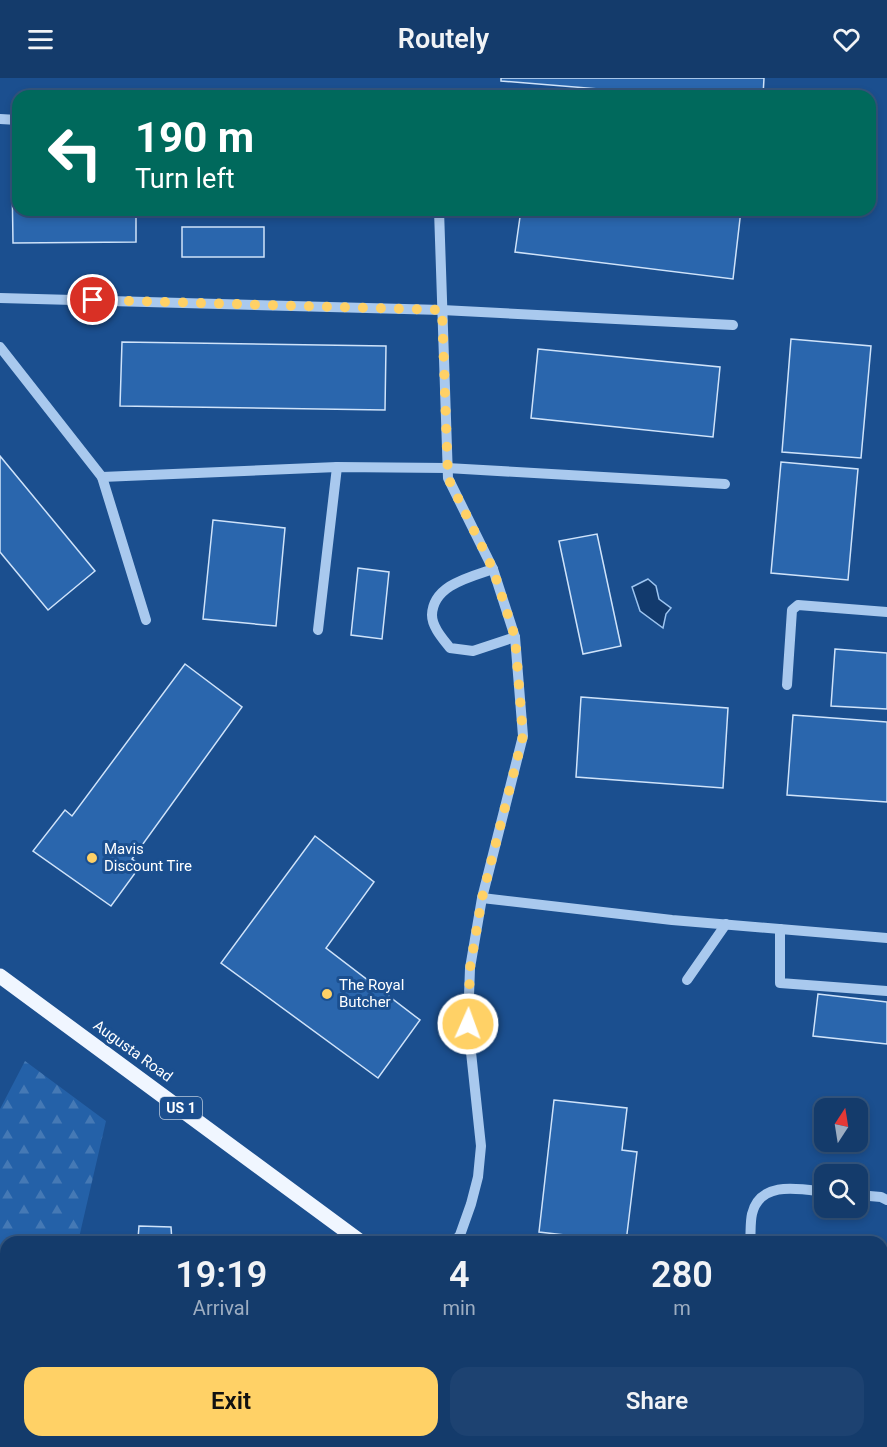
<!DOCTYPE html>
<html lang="en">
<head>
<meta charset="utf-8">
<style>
	body { margin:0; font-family:Roboto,sans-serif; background:#1d4271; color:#f1f3f6; height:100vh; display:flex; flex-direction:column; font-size:22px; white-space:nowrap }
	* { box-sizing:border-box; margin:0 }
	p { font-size:20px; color:#9dadc1 }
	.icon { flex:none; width:33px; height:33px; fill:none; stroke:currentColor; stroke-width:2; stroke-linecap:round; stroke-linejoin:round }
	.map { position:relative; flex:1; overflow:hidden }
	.panel { position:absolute; left:0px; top:1158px; width:888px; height:212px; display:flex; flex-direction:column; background:#143b6b; border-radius:18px 18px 0 0; box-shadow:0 3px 9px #0003,0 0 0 2px #33557e }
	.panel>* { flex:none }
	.top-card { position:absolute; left:12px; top:12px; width:864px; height:126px; border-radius:18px; box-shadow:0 3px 9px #0003,0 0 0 2px #33557e; background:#00695c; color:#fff; overflow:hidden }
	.needle { width:39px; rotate:12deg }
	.tools { position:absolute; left:814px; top:1020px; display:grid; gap:12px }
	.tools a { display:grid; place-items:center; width:54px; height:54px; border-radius:12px; background:#143b6b; box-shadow:0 3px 9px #0003,0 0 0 2px #33557e; font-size:30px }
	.pin { position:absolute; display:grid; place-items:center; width:51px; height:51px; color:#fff; margin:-26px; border:3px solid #fff; border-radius:50%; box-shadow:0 2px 6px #0007 }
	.me { position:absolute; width:66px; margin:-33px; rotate:2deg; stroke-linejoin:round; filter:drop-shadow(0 0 4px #0008) }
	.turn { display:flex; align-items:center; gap:21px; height:126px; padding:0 24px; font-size:27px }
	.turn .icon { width:78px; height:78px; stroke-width:2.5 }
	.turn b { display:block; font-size:42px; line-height:51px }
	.eta { display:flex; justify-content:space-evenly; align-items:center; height:102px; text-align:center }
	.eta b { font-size:36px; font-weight:600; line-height:42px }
	.cta { display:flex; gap:12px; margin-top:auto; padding:12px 24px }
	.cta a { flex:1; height:69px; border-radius:18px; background:#ffd166; color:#111; font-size:24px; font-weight:600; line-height:69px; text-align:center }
	.cta a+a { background:#1d4271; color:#f1f3f6 }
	header { display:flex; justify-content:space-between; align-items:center; height:78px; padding:0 24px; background:#143b6b; font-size:27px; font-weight:600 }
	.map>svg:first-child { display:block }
</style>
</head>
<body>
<header><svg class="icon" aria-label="menu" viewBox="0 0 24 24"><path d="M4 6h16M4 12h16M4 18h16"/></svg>Routely<svg class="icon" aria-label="heart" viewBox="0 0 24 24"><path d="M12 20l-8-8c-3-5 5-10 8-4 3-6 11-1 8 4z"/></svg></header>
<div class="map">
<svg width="887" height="1369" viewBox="0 0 887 1369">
	<defs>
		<pattern id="forest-firs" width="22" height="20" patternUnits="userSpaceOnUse" patternTransform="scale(1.5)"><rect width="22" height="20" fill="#2461a8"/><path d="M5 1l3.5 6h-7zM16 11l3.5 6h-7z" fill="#4579b5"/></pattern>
	</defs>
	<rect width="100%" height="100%" fill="#1b4f8f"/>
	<polygon fill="url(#forest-firs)" points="25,983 106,1043 78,1164 6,1164 6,1348 0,1347 0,1031"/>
	<polygon fill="#123a6d" stroke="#9cc4f0" stroke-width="1.5" points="648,501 656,508 659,521 671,530 666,536 663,550 640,533 632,509"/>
	<g fill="#2a66ad" stroke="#cfe3fa" stroke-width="1.5">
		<polygon points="501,0 764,0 763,18 684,18 501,3"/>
		<polygon points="12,98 18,98 18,132 136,132 136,164 13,165"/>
		<polygon points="521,132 741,132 733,201 515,174"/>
		<rect x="182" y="149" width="82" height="30"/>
		<polygon points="791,261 871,268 861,380 782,374"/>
		<polygon points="122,264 386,268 385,332 120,328"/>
		<polygon points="538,271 720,289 713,359 531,340"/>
		<polygon points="0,378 95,493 48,532 0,474"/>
		<polygon points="781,384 858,391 848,502 771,495"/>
		<polygon points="213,442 285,450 276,548 203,541"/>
		<polygon points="597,456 621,568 583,576 559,463"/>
		<polygon points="358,490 389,494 382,561 351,557"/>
		<polygon points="835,571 887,575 887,631 831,628"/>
		<polygon points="185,586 242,629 132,781 141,787 111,828 33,773 65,732 72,738"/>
		<polygon points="581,619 728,630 723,710 576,699"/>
		<polygon points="793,637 887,644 887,724 787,717"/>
		<polygon points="315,758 374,804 326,870 420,942 378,1000 221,885"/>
		<polygon points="818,916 887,924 887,966 813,958"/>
		<polygon points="554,1022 627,1030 622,1072 637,1074 626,1164 539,1154"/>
		<polygon points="139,1148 171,1149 172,1164 180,1164 111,1164 111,1161 138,1161"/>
	</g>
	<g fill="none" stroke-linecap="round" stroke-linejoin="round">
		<g stroke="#a9c9ee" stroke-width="10">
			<polyline points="0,41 18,42"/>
			<polyline points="439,132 448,400 493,491 515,559 523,658 482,820 470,890 468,946 481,1068 478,1099 471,1126 460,1157 454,1164"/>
			<polyline points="0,220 442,232 733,247"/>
			<polyline points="0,269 102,399 146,542"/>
			<polyline points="102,399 337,389 447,390 725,406"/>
			<path d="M493,491C470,499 433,507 432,537C432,549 443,561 450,570L473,573L515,559"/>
			<polyline points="318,552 337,389"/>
			<polyline points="787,607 792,532 798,527 887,534"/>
			<polyline points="482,820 672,842 887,860"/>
			<polyline points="780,851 780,905 887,913"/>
			<polyline points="687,902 726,846"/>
			<polyline points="858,1117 881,1119 887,1122"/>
			<path d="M750,1164C751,1155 750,1145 752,1136C760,1102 800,1111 825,1114"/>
			<polyline points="882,1252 887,1238"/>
			<polyline points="882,1289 887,1291"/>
			<polyline points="271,1369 276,1364"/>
		</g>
		<g stroke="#f0f6ff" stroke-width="15">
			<polyline points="0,898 361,1164"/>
			<polyline points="660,1364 669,1369"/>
		</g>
	</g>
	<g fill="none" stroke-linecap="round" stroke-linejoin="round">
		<polyline stroke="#ffd166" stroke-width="10" stroke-dasharray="0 18" points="93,222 442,232 448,400 493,491 515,559 523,658 482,820 470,890 468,946"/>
	</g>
	<g fill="#ffd166" stroke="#1b4f8f" stroke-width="2">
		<circle cx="92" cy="780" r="6"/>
		<circle cx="327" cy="916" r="6"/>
	</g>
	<g text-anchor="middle" stroke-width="6" stroke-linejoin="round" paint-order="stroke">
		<rect fill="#1b4f8f" stroke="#bbcadd" stroke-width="1.5" x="160" y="1019" width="42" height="22" rx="4.5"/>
		<g font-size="14" font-weight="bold" fill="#fff">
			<text x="181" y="1035">US 1</text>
		</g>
		<g font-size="15" fill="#fff" stroke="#1b4f8f" text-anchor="start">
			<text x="104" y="776">Mavis<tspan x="104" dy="17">Discount Tire</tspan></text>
			<text x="339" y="912">The Royal<tspan x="339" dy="17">Butcher</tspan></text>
		</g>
		<g font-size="15" fill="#fff" stroke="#1b4f8f">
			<text transform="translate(133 973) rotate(36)" y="5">Augusta Road</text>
		</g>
	</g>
</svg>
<div class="tools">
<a><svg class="needle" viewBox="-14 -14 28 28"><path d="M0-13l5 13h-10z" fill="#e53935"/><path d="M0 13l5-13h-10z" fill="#9dadc1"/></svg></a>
<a><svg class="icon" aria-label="search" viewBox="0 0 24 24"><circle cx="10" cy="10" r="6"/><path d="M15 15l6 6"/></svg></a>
</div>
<div class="pin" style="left:93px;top:222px;background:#d93025"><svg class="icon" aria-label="arrive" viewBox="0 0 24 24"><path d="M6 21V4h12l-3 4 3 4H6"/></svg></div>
<svg class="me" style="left:468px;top:946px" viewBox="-20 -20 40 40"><circle r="17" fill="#ffd166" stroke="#fff" stroke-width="3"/><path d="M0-11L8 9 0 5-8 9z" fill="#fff"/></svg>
<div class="top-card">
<div class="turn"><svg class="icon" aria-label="left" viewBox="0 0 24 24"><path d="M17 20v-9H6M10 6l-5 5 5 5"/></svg><div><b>190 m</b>Turn left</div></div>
</div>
<section class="panel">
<div class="eta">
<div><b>19:19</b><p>Arrival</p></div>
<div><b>4</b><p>min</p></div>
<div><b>280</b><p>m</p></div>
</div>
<div class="cta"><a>Exit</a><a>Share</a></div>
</section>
</div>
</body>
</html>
